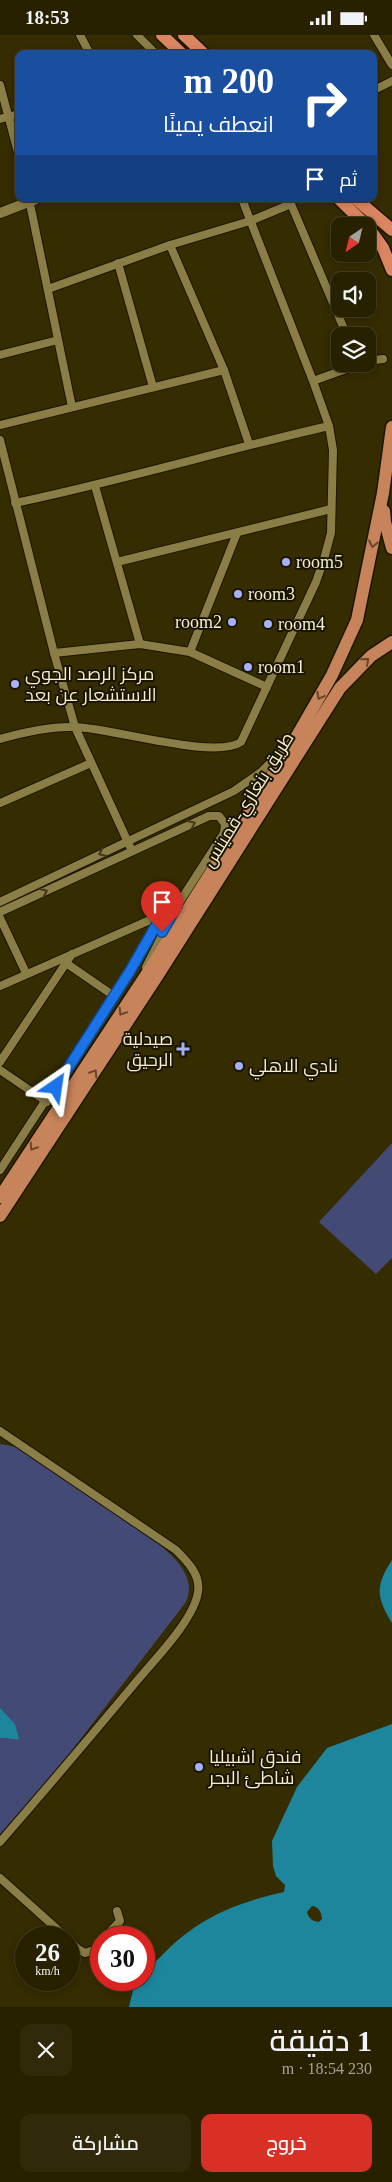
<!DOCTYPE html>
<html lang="ar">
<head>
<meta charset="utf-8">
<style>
	body { margin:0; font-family:"Times New Roman",Cairo,serif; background:#30290a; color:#f1f3f6; direction:rtl; height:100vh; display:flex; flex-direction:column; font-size:19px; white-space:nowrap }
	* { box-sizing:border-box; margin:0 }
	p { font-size:16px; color:#a5a399 }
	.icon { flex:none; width:28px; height:28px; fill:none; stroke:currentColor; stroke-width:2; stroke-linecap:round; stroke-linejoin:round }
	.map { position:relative; height:1972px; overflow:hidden; direction:ltr }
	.panel { display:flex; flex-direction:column; background:#282100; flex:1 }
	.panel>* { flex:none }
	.banner { position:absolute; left:15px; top:15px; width:362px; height:152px; border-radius:10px; box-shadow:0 2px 8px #0003,0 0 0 1px #443e22; direction:rtl; background:#1a4fa0; color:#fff; overflow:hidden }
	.needle { width:32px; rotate:215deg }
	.fabs { position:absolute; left:331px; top:182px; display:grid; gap:10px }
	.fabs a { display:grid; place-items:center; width:45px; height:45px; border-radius:10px; background:#282100; box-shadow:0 2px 8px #0003,0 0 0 1px #443e22; font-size:25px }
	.speed { position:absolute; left:15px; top:1891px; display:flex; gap:10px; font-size:25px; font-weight:700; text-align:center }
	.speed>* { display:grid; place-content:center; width:65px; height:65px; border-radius:50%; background:#282100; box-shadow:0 2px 8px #0003,0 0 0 1px #443e22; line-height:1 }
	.speed small { font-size:12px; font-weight:400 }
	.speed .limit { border:8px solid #d22; background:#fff; color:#111 }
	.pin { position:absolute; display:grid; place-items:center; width:42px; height:42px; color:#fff; margin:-51px -21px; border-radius:50% 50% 50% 0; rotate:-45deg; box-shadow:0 0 5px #0007 }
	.pin .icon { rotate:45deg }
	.me { position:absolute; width:55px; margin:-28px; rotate:32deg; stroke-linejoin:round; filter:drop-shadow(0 0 4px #0008) }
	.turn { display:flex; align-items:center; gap:18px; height:105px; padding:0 20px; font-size:22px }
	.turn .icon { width:65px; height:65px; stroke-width:2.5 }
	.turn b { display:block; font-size:35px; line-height:42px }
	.then { display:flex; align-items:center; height:48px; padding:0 20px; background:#0003; gap:10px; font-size:19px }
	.round { display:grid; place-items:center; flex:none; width:52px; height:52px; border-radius:10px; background:#30290a }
	.overview { display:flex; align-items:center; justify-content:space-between; height:85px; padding:0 20px }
	h1 { font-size:30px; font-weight:600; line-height:38px }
	.primary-button { display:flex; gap:10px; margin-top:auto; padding:10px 20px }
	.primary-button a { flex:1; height:58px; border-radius:10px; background:#d93025; color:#fff; font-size:20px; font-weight:600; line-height:58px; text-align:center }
	.primary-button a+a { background:#30290a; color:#f1f3f6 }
	.status { display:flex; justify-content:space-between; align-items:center; height:35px; padding:0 25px; background:#282100; direction:ltr }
	.status svg { height:14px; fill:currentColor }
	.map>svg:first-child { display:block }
</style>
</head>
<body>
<div class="status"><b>18:53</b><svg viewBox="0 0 49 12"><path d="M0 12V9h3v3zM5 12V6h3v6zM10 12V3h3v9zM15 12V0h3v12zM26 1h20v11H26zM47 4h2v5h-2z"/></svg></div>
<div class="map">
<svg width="392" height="1972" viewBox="0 0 392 1972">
	<rect width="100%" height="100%" fill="#352c00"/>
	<g fill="#444a76">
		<polygon points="392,1108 392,1223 376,1239 319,1187"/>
		<path d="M0,1409L17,1412L158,1508C175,1523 197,1542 186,1567L69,1719L0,1800Z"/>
	</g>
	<g fill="#1d869d" fill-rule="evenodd">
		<path d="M392,1525V1588C376,1562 375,1551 392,1525Z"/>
		<path d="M0,1673L15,1689L19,1704C12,1705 7,1702 0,1703Z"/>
		<path d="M392,1689V1972H129L133,1955L140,1945H144V1940C186,1890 221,1871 284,1857L285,1850L276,1841L273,1831L272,1806L297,1752L327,1713ZM312,1871C318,1871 322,1878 322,1884L319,1887C312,1886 309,1884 307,1877Z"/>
	</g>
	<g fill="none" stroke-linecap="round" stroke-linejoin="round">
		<g stroke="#1b1500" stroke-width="10">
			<g id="minor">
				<polyline points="80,0 90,19"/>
				<polyline points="137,0 156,19"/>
				<polyline points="374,0 392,30"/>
				<polyline points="0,50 19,121"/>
				<polyline points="374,55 392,46"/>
				<polyline points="0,84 19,79"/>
				<polyline points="29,164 72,372"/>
				<polyline points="291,169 347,301"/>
				<polyline points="170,210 224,335 249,409"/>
				<polyline points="118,228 153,352"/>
				<polyline points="48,254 170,210 250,186 291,169 292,164"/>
				<polyline points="0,320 58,305"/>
				<polyline points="368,326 383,324"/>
				<polyline points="313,346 360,329"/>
				<polyline points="0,390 224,335"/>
				<polyline points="0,405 54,618 75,692 132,816"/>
				<polyline points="95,451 140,609"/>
				<path d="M15,468C120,446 224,415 329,391"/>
				<polyline points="117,527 331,474"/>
				<polyline points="190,617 237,498"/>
				<polyline points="54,618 140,609 190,617 267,652"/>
				<path d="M0,704C24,697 50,691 75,692C112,693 215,725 241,707L316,547L324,524L331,498L333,415L329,391L313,346L242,164"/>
				<polyline points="0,768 91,728"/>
				<polyline points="0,867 234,756 261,737 284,714"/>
				<polyline points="0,877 209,781 219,781 225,789 224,798 177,871 146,932"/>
				<polyline points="0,883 26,938"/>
				<polyline points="66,928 114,961"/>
				<polyline points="0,951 150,885 176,872"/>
				<polyline points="0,1027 72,919"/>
				<polyline points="0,1035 47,1067"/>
				<polyline points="0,1135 130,936 162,880"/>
				<path d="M0,1396L176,1515C187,1526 201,1540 198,1557C194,1585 154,1625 136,1647C91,1701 46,1754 0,1807"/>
				<polyline points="0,1843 66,1902"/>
				<polyline points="105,1902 120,1886 117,1876"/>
				<polyline points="69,1905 78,1914 85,1918 94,1915 101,1907"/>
			</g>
		</g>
		<g stroke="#1b1500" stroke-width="12">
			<polyline id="tertiary" points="0,178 36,164"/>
		</g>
		<g stroke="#1b1500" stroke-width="15">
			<g id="primary">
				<polyline points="384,476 385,487 392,513"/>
				<polyline points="0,1162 150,934 294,706 332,640 357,585 383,458 392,392"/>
				<polyline points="0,1181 158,940 340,653 371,621 392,607"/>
			</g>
		</g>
		<g stroke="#1b1500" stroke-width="15">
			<g id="trunk">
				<polyline points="162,0 182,19"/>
				<polyline points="184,0 204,19"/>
				<polyline points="339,164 367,191"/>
				<polyline points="356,164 392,195"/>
				<polyline points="368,192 383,213 392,235"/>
			</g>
		</g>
		<use href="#minor" stroke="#8a7d45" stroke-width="8"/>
		<use href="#tertiary" stroke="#8a7d45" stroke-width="10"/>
		<use href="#primary" stroke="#c7835a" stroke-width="12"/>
		<use href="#trunk" stroke="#db8561" stroke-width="12"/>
	</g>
	<defs><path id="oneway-chevron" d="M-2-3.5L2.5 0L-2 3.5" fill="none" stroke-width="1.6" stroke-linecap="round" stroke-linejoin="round" transform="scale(1.25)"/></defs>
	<g stroke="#684629">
		<use href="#oneway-chevron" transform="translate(373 509) rotate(101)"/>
		<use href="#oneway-chevron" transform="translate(366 626) rotate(-41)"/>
		<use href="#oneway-chevron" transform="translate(320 661) rotate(119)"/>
		<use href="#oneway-chevron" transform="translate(122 977) rotate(123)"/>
		<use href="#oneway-chevron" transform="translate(94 1038) rotate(-57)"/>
		<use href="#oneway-chevron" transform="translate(33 1112) rotate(123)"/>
	</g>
	<g stroke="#413919">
		<use href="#oneway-chevron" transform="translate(192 789) rotate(-24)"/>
		<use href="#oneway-chevron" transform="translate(102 818) rotate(155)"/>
		<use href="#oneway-chevron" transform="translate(44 857) rotate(-25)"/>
	</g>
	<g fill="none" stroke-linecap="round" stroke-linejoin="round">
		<g stroke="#114b97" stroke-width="12">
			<polyline id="route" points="56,1052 130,936 162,880 177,871 162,897"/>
		</g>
		<use href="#route" stroke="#1a73e8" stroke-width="9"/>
	</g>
	<g fill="#a6b1fc" stroke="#1a1501" stroke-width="2">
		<circle cx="286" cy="527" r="5"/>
		<circle cx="238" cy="559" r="5"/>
		<circle cx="232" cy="587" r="5"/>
		<circle cx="268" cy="589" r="5"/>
		<circle cx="248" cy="632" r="5"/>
		<circle cx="15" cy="649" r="5"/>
		<path d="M180.5 1006.5h5v5h5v5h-5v5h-5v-5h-5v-5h5z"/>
		<circle cx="239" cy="1031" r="5"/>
		<circle cx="199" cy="1732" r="5"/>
	</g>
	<g text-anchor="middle" stroke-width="4" stroke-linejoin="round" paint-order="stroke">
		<g font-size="18" fill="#f5eed1" stroke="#1a1501" text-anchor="start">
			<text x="296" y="533">room5</text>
			<text x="248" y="565">room3</text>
			<text x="222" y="593" text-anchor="end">room2</text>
			<text x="278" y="595">room4</text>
			<text x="258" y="638">room1</text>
			<text x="25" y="645">مركز الرصد الجوي<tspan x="25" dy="21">الاستشعار عن بعد</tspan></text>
			<text x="173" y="1010" text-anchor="end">صيدلية<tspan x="173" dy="21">الرحيق</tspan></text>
			<text x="249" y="1037">نادي الاهلي</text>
			<text x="209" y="1728">فندق اشبيليا<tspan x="209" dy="21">شاطئ البحر</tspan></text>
		</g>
		<g font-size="18" fill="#f5eed1" stroke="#1a1501">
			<text transform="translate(248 765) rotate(-58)" y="6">طريق بنغازي-قمينس</text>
		</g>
	</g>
</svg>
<div class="fabs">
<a><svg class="needle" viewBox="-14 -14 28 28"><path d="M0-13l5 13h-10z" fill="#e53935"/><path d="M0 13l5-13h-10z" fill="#a5a399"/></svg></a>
<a><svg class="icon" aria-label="sound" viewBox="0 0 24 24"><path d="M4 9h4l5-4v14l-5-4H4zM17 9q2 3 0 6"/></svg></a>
<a><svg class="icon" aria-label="layers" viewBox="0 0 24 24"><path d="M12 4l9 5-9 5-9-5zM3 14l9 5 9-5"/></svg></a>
</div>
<div class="speed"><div>26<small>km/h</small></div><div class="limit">30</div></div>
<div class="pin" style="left:162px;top:897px;background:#d93025"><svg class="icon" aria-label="arrive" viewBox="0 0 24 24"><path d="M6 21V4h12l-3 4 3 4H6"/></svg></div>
<svg class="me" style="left:56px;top:1052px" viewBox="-20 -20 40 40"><path d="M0-17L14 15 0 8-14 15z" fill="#1a73e8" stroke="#fff" stroke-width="4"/></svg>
<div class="banner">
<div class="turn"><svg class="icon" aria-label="right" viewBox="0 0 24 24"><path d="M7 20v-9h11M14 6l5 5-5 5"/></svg><div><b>200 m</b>انعطف يمينًا</div></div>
<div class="then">ثم<svg class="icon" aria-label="arrive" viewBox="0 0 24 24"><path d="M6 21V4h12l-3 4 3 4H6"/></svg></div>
</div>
</div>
<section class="panel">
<div class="overview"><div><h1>1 دقيقة</h1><p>230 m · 18:54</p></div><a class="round"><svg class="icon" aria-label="close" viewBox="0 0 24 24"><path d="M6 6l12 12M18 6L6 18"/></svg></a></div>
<div class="primary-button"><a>خروج</a><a>مشاركة</a></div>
</section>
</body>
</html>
